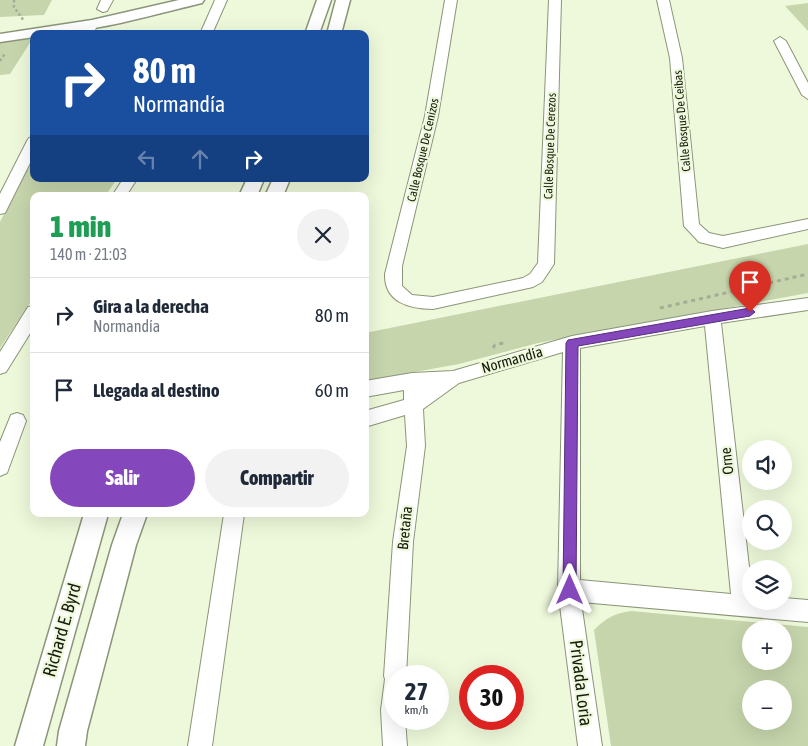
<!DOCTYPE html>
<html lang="es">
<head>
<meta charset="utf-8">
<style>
	body { margin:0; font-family:"Asap Condensed",sans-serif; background:#f2f2f3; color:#1f2937; height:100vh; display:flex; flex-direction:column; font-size:19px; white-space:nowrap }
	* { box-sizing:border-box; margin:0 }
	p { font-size:16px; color:#747a83 }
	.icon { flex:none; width:28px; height:28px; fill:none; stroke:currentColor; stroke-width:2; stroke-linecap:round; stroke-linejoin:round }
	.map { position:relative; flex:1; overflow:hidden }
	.details { position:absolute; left:30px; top:192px; width:339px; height:325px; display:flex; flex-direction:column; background:#fff; border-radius:10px; box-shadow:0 5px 20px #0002 }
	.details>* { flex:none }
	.banner { position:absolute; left:30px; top:30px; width:339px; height:152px; border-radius:10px; box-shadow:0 5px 20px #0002; background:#1a4fa0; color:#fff; overflow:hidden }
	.tools { position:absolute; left:742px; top:440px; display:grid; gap:10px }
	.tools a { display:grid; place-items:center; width:50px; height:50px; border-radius:50%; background:#fff; box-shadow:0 5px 20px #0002; font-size:25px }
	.speed { position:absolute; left:384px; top:665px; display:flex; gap:10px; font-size:25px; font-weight:700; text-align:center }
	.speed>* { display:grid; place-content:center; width:65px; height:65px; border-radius:50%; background:#fff; box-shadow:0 5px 20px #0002; line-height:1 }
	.speed small { font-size:12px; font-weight:400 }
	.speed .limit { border:8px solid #d22; background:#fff; color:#111 }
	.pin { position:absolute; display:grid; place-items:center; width:42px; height:42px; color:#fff; margin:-51px -21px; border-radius:50% 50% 50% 0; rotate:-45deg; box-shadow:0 0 5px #0007 }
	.pin .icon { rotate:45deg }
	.me { position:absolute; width:55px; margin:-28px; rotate:0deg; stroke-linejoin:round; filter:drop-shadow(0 0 4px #0008) }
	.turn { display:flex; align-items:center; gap:18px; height:105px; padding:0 20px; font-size:22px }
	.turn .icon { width:65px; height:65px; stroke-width:2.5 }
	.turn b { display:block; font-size:35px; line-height:42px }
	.lanes { display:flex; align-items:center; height:48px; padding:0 20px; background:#0003; justify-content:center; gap:25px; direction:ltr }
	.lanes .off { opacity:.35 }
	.round { display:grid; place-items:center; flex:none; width:52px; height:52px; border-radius:26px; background:#f2f2f3 }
	.head { display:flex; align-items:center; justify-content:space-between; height:85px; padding:0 20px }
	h1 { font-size:30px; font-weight:800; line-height:38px; color:#1e9e55 }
	.primary-button { display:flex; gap:10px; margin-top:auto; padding:10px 20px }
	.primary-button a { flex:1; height:58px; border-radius:30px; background:#8547bc; color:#fff; font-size:20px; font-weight:800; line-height:58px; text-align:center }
	.primary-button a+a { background:#f2f2f3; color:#1f2937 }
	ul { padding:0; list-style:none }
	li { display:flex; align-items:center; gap:15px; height:75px; padding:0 20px; border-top:1px solid #e0e1e3 }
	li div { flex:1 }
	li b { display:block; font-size:19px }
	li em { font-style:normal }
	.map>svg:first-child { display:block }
</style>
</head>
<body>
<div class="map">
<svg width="808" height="746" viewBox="0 0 808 746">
	<rect width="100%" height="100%" fill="#eef9db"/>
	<g fill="#c6d5ac" fill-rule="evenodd">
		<polygon points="0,0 52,0 44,15 0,17"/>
		<polygon points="808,3 808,31 785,6"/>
		<polygon points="33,38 10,74 0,75 0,41"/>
		<polygon points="28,166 34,167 34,179 117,179 105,196 34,196 34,297 0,348 0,222"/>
		<polygon points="808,244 808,293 538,343 459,364 365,381 365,333"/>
		<path d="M631,611L808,627V746H611L594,630C606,618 615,613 631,611ZM751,629H784V661H751ZM751,689H784V721H751Z"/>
	</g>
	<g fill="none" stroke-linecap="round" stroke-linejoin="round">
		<g stroke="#8b9579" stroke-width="2">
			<g id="minor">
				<polygon points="101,0 113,0 107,11 103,12 97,9"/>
				<polygon points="215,0 227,0 212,34 200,34"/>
				<path d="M445,0H457L438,116L402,266V286L412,295L433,297L523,278L530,274L538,263L549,0H561L554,264L542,282L533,287L433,309C409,309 384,302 385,274L425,116Z"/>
				<polygon points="657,0 669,0 682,58 699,224 709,233 723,236 808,219 808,229 723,248 699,242 684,226 670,58"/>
				<polygon points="92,21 98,24 93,34 81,34 88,22"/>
				<polygon points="780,37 786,41 808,83 808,99 802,95 774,41"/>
				<polygon points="34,137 34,155 5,213 0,214 0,194 27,141 29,138"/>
				<polygon points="123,179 137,179 126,196 112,196"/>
				<path d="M808,298V310L721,323L751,584V601H784V598L808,600V622L581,602L602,746H578L558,590L563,352L459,383L423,409L425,446L413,542L406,676H395V719H405L407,746H383L381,710L385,679L384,676L393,542L407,446L405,415L365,427V411L404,400V390L365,397V381L412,373L453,371L572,336L712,311ZM705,326L731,594L580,580V348Z"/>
				<polygon points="34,306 34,327 6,372 0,374 0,352 28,307"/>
				<polygon points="17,413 23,415 26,421 7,473 0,476 0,442 11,415"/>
				<polygon points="224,514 244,514 212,746 188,746"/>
			</g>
		</g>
		<g stroke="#8b9579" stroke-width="3">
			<g id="tertiary">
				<path d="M179,0H204L202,3C147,16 90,34 34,34V37L0,42V34L92,20Z"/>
				<polygon points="317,0 331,0 319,34 305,34"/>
				<polygon points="336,0 350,0 341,34 327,34"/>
				<polygon points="247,179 264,179 257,196 239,196"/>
				<polygon points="273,179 290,179 283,196 265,196"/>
				<polygon points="84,514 108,514 43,746 15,746"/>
				<polygon points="123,514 147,514 136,545 87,731 85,746 57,746 59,731 112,545"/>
			</g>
		</g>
		<g stroke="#a5ad96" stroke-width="2.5" stroke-dasharray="2.5 2.5" stroke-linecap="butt">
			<polyline points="14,0 14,7 24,21"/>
			<polyline points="0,61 4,55 2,53"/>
		</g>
		<g stroke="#a5ad96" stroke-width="3" stroke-dasharray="4 4" stroke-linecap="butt">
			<polyline points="660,308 808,274"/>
			<polyline points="493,348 495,345 507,342"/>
		</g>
		<use href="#minor" fill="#fff" fill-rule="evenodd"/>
		<use href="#tertiary" fill="#fff" fill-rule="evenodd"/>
	</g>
	<polygon fill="#8547bc" stroke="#562e7a" points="750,308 755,312 750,316 578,346 576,590 574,595 570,597 565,595 563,590 566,343 568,340"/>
	<g text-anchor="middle" stroke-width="4.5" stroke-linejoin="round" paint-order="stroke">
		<g font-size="12" fill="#161a0f" stroke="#eef9db">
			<text transform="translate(682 121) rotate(-95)" y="4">Calle Bosque De Ceibas</text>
			<text transform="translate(550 146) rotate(-88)" y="4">Calle Bosque De Cerezos</text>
			<text transform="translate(423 150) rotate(-77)" y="4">Calle Bosque De Cenizos</text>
		</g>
		<g font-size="15" fill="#161a0f" stroke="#eef9db">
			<text transform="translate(512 360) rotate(-16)" y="5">Normandía</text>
			<text transform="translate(727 461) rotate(-96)" y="5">Orne</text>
			<text transform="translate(405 528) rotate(-84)" y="5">Bretaña</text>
		</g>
		<g font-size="18" fill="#161a0f" stroke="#eef9db">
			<text transform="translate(62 630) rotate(-74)" y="6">Richard E. Byrd</text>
			<text transform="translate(581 683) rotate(83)" y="6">Privada Loria</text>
		</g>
	</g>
</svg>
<div class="tools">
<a><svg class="icon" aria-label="sound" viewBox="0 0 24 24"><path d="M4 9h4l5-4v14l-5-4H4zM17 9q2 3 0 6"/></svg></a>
<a><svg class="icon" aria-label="search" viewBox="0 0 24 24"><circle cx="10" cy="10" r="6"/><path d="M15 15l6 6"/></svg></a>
<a><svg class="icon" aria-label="layers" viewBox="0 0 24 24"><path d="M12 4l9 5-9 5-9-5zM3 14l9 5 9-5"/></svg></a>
<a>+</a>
<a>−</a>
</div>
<div class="speed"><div>27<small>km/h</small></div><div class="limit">30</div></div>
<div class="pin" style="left:750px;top:312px;background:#d93025"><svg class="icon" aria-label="arrive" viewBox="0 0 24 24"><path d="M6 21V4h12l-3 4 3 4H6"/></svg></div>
<svg class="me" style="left:570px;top:590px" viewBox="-20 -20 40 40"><path d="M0-17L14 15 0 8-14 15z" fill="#8547bc" stroke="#fff" stroke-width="4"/></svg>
<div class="banner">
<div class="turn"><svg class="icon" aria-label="right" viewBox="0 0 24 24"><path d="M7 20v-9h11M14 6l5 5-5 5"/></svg><div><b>80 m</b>Normandía</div></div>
<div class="lanes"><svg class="icon off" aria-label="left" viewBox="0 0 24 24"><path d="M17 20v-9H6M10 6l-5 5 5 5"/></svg><svg class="icon off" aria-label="ahead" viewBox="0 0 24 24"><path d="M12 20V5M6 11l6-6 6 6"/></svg><svg class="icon" aria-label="right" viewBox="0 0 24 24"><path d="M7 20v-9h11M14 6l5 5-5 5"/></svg></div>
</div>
<section class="details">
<div class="head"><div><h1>1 min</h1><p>140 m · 21:03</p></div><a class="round"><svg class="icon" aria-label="close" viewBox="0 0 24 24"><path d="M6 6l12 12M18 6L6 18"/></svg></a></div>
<ul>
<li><svg class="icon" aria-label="right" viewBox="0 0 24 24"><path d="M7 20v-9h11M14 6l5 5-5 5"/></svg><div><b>Gira a la derecha</b><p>Normandía</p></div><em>80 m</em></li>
<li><svg class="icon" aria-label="arrive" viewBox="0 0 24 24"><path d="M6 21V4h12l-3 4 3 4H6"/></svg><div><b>Llegada al destino</b></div><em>60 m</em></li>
</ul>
<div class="primary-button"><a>Salir</a><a>Compartir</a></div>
</section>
</div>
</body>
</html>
